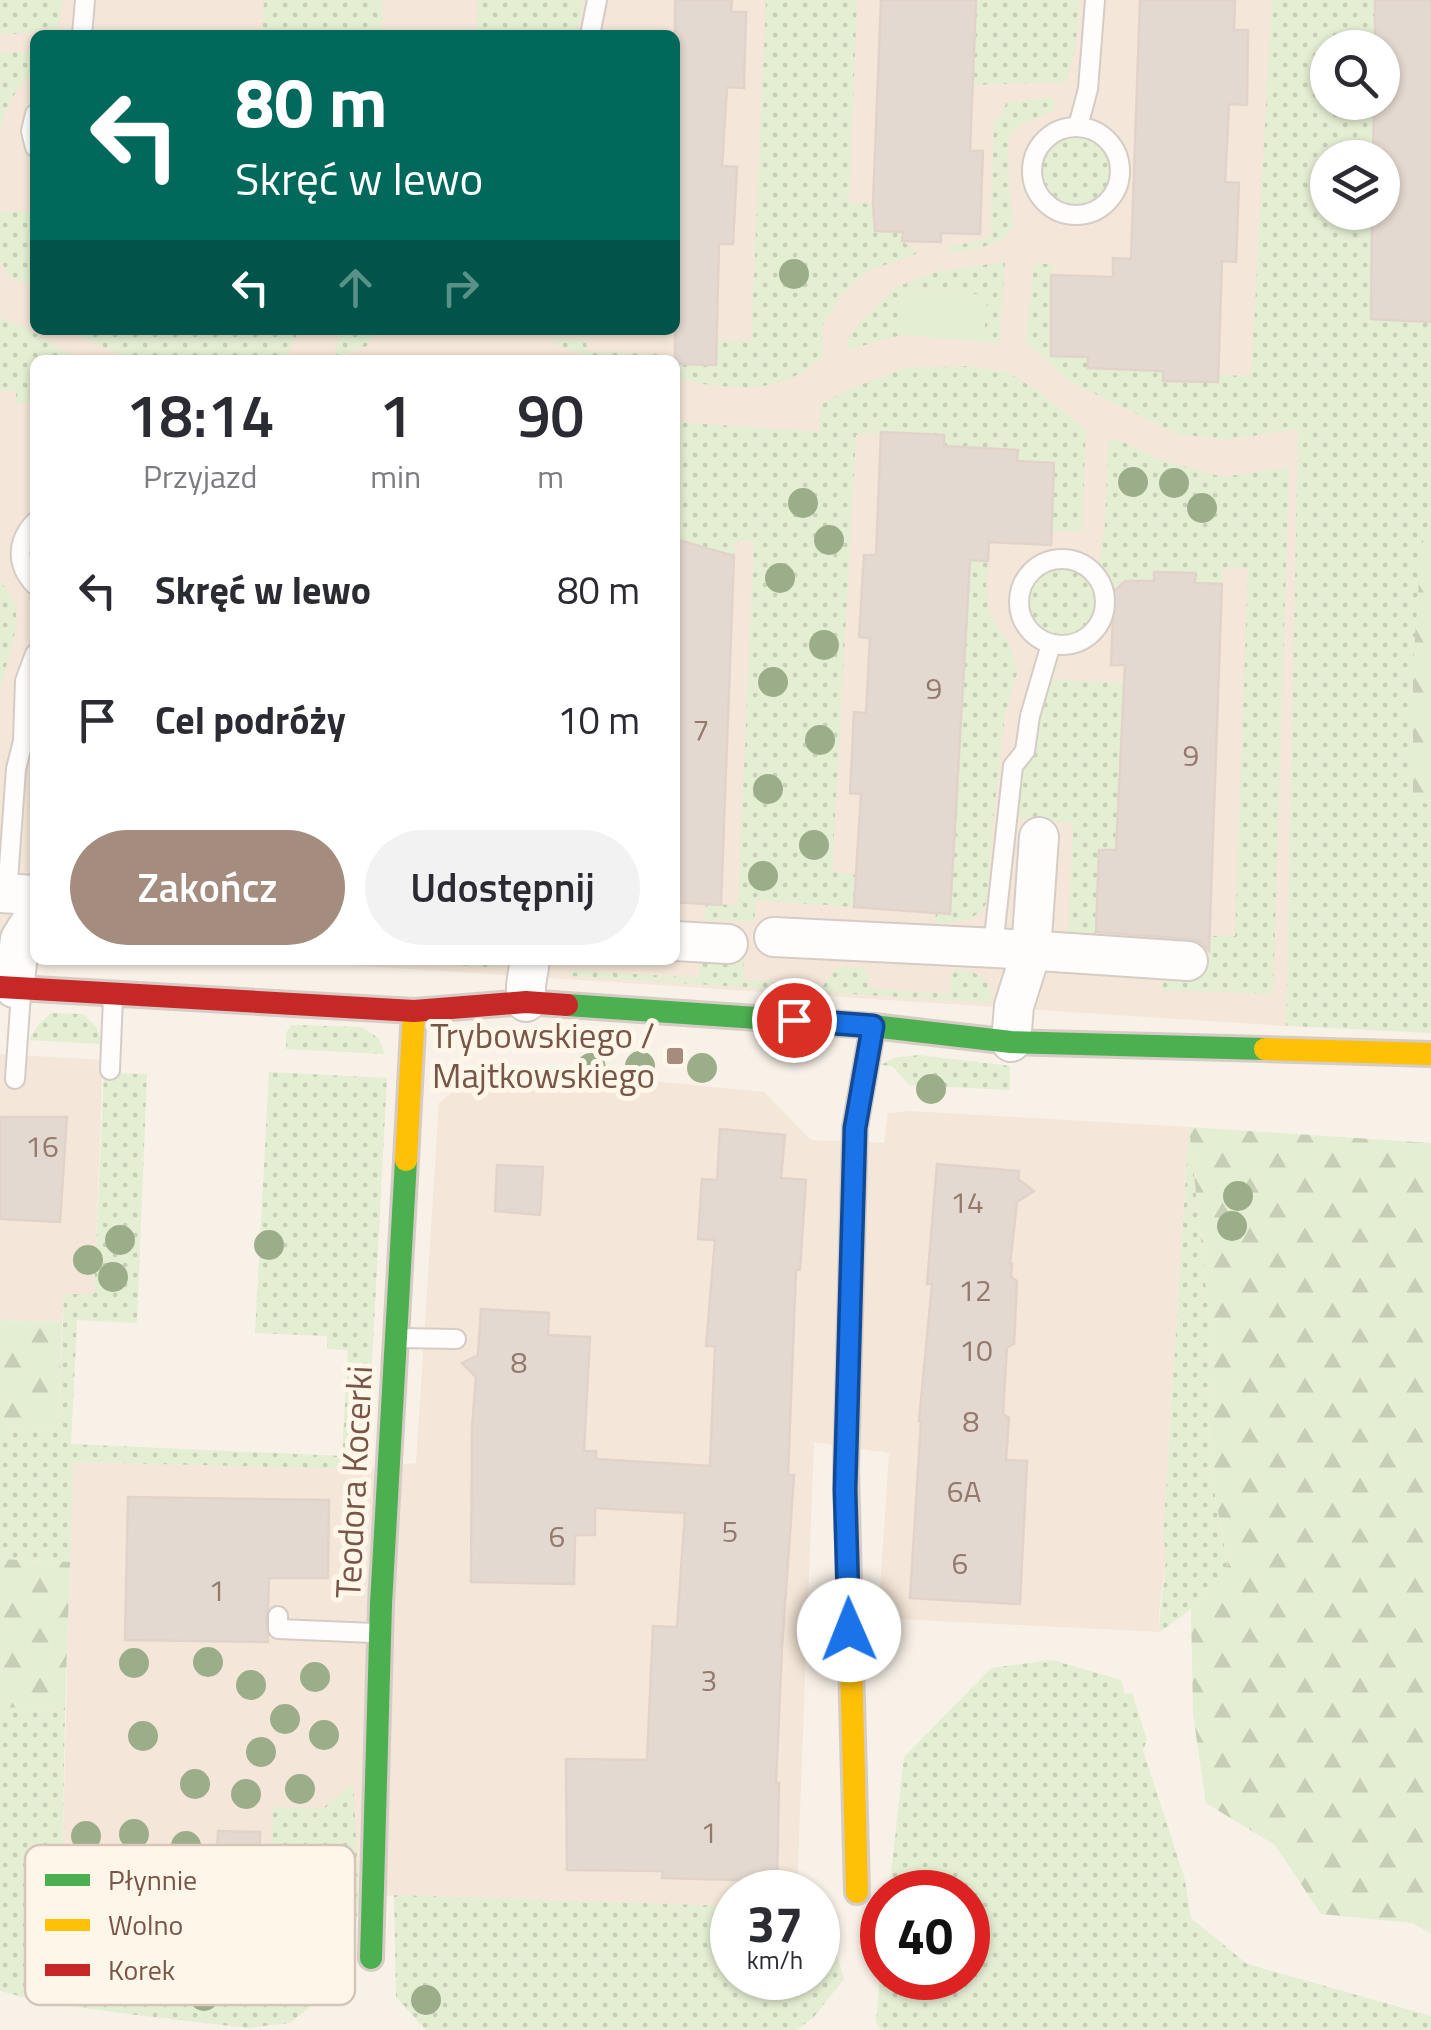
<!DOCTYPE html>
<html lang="pl">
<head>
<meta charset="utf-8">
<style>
	body { margin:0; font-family:"Titillium Web",sans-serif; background:#f2f2f3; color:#2b2b33; height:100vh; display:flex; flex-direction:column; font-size:38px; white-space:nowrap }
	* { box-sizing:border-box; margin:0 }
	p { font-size:32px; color:#7c7c81 }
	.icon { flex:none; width:55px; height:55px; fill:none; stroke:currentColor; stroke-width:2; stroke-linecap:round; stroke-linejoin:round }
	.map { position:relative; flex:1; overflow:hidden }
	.drawer { position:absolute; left:30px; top:355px; width:650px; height:610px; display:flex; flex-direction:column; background:#fff; border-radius:15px; box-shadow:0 2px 8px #0004 }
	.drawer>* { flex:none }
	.guide { position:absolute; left:30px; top:30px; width:650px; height:305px; border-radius:15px; box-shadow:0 2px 8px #0004; background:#00695c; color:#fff; overflow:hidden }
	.controls { position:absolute; left:1310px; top:30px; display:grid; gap:20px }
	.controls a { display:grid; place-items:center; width:90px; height:90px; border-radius:50%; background:#fff; box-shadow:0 2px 8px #0004; font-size:50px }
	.speed { position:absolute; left:710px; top:1870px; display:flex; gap:20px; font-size:50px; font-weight:700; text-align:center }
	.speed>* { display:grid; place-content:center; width:130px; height:130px; border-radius:50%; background:#fff; box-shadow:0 2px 8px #0004; line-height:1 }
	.speed small { font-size:25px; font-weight:400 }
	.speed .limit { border:15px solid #d22; background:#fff; color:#111 }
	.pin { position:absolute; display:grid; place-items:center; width:85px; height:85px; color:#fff; margin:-42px; border:5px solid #fff; border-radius:50%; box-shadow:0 2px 10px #0007 }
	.me { position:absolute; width:110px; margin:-55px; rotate:359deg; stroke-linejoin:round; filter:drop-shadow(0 0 8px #0008) }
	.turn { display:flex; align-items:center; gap:35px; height:210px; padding:0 40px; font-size:45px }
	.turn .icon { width:130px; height:130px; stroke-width:2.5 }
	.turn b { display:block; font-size:70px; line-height:85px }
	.lanes { display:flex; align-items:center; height:95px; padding:0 40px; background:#0003; justify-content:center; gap:50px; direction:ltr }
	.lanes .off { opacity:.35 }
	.eta { display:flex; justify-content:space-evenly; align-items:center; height:170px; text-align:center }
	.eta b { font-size:60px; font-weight:600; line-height:70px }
	.primary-button { display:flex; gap:20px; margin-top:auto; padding:20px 40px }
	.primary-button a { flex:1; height:115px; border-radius:60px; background:#a48c7f; color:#fff; font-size:40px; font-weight:600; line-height:115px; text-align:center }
	.primary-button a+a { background:#f2f2f3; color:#2b2b33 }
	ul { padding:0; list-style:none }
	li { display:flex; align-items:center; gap:30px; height:130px; padding:0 40px }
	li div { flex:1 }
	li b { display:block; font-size:38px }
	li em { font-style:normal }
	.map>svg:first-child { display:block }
</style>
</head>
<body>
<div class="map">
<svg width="1431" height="2030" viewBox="0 0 1431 2030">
	<defs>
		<pattern id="grass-dots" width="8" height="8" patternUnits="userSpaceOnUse" patternTransform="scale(2.5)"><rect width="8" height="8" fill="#e4eed2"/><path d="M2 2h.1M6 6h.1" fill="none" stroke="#c7ceb6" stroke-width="1.8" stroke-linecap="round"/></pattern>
		<pattern id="forest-firs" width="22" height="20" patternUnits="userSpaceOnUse" patternTransform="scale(2.5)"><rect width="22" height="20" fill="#e4eed2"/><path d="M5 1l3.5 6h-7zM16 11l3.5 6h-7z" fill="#c7ceb6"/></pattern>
	</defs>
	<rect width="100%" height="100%" fill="#f8f1e8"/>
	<g fill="#f4e6d8" fill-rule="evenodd">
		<path d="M0,0H1431V420L1299,417L1286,1026L273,960H675V360H35V945L0,943ZM35,35H675V330H35ZM1328,48H1382V102H1328ZM1328,158H1382V212H1328Z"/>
		<polygon points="0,1054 103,1060 94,1295 64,1295 62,1322 0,1320"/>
		<polygon points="487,1065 764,1092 811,1140 884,1143 888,1113 909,1111 1189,1127 1163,1535 1167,1551 1159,1612 1160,1632 878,1618 889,1453 814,1442 797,1892 732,1892 732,1906 341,1894 272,1888 62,1883 72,1462 361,1469 416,1463 439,1103"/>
	</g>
	<g fill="url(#grass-dots)">
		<polygon points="0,0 64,0 57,28 13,34 0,33"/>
		<polygon points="264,0 383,0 382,35 262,35"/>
		<polygon points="478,0 583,0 581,18 575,35 476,35"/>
		<path d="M766,0H857L849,203L873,204L875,231L903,232L902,241L918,253L868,271L841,295L823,325L822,358C813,364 804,371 795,376C758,395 714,386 675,379V364L715,365V340L751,341Z"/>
		<polygon points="976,0 1079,0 1076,44 1066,82 972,85"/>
		<polygon points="1272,0 1375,0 1375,47 1328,48 1328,102 1374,103 1373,157 1328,158 1328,212 1372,213 1371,319 1431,322 1431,1033 1286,1026 1298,429 1226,440 1178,434 1069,381 1026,342 1034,264 1053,264 1051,356 1088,357 1163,371 1163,381 1218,382 1218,375 1251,376"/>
		<path d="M31,51L35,52V68C18,87 5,105 0,130V53Z"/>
		<polygon points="1054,97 1054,111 1021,124 1008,139 1009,194 1014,224 1005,238 978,249 948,253 948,246 976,242 990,236 994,121 1003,114 1006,103"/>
		<circle cx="1076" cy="171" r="44"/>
		<polygon points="18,211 35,212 30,284 8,277 3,264 0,262 0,212"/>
		<polygon points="1005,262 999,344 984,342 986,295 905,288 901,335 848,350 848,339 855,328 896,287 940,271"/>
		<polygon points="0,318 22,326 80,360 35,360 35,403 16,403 16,391 0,390"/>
		<polygon points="70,330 299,330 287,356 278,360 134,360 108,350"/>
		<polygon points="344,330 377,330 367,346 337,357 335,348"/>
		<path d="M548,340H586L587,352L661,354V360C617,360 588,361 548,340Z"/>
		<polygon points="963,366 1007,372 1038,391 1086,429 1082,531 1051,532 1054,463 1017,461 1017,450 944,446 944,435 881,432 856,435 832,871 856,875 854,907 756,900 754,922 705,920 706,904 738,905 754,541 735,540 734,556 694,544 675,544 675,422 820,432 821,404 855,387 906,368"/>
		<polygon points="1108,440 1121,441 1157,459 1223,477 1289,467 1273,994 1163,990 1162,978 1178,950 1209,951 1209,936 1235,936 1248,568 1223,567 1222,584 1195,583 1194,573 1155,572 1154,581 1125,581 1114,591 1098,566 1105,524"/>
		<circle cx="1062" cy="602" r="43"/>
		<path d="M970,560L988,561L986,590L989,613L1011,647L1017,673L1005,714L993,821L987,902C978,921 955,923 935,923L936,913H950Z"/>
		<path d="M0,580C4,587 11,594 14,601C23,627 2,668 0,697Z"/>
		<polygon points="1041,679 1124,683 1115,850 1099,850 1096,934 1068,933 1073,823 1006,817"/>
		<path d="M701,950L744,952L743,980L823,986C837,965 838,966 864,968L867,974L868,986L872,989L950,994L951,973L955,969C978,971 992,979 991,1003L570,976V970L699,978Z"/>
		<polygon points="382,960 499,960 499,968"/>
		<polygon points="51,1013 83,1014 97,1028 102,1044 29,1040 39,1024"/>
		<polygon points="291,1025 362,1027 378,1038 385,1054 286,1049 286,1033"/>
		<polygon points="919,1055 1010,1066 1010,1090 909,1085 892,1066 881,1065 893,1058"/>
		<polygon points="269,1072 387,1078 370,1399 361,1469 73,1462 70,1562 0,1559 0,1427 58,1429 64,1294 94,1294 104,1073 147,1074 137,1323 77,1320 71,1444 342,1456 348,1350 327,1349 327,1336 255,1333"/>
		<path d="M1189,1127L1211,1335L1208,1455L1228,1567L1191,1609L1160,1632C1158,1600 1171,1567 1163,1536Z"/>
		<polygon points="1052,1660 1121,1680 1125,1694 1132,1693 1147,1740 1143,1750 1185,1880 1191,1918 1247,1964 1431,2016 1431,2030 881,2030 876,2022 882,1952 882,1978 968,1978 968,1892 889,1892 904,1757 991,1668"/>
		<polygon points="0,1707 65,1710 62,1883 271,1888 273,1807 323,1808 353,1783 360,1907 336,1986 290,2023 248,2028 144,2016 46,2003 0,1991"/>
		<polygon points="394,1895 732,1906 732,1978 818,1978 818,1927 833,1941 844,1979 813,2018 796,2030 426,2030 396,1997"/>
	</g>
	<g fill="url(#forest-firs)">
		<polygon points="1431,533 1431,806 1413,798 1413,666 1422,539"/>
		<polygon points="1189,1127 1431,1143 1431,1934 1412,1923 1321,1914 1275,1845 1206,1803 1193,1714 1191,1609 1228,1566 1208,1455 1211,1335"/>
		<polygon points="0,1320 62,1322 58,1429 0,1427"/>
		<polygon points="0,1559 70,1562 65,1710 0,1707"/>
	</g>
	<polygon fill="#e4eed2" points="904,288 987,295 984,342 901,335"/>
	<g fill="#e4d9d0" stroke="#e1d3ca" stroke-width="2.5">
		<polygon points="675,0 732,0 731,12 746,12 744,88 727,87 722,166 737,167 733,244 719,244 716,365 675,364"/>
		<polygon points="881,0 976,0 970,151 983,151 980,234 941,233 941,242 902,241 903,232 875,231 873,204"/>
		<polygon points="1140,0 1235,0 1234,30 1248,30 1247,105 1229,104 1225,182 1239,183 1236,262 1222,261 1218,382 1163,381 1163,371 1088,368 1088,357 1051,356 1051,275 1113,277 1113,258 1131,259"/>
		<polygon points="1375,0 1431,0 1431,322 1371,319 1372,212 1382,212 1382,158 1373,158 1374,102 1382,102 1382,48 1375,48"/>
		<polygon points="881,432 944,435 944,446 1018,450 1017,461 1054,463 1051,545 989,542 988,561 970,560 950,914 854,907 861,794 850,793 854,712 866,713 870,638 859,637 864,555 876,555"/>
		<polygon points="675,539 734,556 721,905 675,902"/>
		<polygon points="1154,572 1195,573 1195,583 1222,584 1209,951 1200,942 1190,939 1096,932 1099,850 1116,850 1125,665 1111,665 1114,591 1125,581 1154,581"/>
		<polygon points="0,1117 67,1117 60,1222 0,1219"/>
		<polygon points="720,1129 785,1135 781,1178 806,1180 800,1270 796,1270 788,1475 794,1475 782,1648 776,1783 779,1783 777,1881 662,1878 663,1871 567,1870 566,1759 647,1760 653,1626 677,1627 685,1513 595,1508 595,1535 575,1535 574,1584 471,1582 472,1428 476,1377 462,1363 478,1355 481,1309 549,1313 548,1335 590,1337 584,1451 596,1451 596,1459 710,1466 715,1346 706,1346 715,1240 698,1239 702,1179 717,1180"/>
		<polygon points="937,1164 1019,1171 1018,1179 1034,1191 1017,1202 1010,1264 1012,1264 1011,1277 1017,1281 1014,1344 1007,1347 1003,1414 1009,1418 1006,1460 1027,1461 1020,1604 910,1598 921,1421 919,1421 932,1284 927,1284"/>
		<polygon points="497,1165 543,1167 540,1215 495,1211"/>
		<polygon points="128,1497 329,1500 328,1578 269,1578 268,1608 266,1616 268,1642 125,1640"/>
		<polygon points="218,1831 260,1832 259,1880 216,1878"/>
	</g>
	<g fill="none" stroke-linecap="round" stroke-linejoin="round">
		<g stroke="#d6ccc6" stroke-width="22">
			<g id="lane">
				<polyline points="82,35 85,0"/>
				<polyline points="590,35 597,0"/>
				<polyline points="35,114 31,131 35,147"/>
				<polyline points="1078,126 1088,89 1095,0"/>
				<circle cx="1076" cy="171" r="44"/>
				<path d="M35,522C16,542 16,565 35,585"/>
				<circle cx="1062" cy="602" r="43"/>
				<polyline points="7,894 16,769 23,741 25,681 35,654"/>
				<polyline points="996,948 994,938 1013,766 1025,751 1030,716 1051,644"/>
				<polyline points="110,1070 113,998"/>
				<polyline points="15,1079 21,993"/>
				<polyline points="401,1338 456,1339"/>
				<polyline points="278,1616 278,1629 374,1633"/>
			</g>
		</g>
		<g stroke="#d6ccc6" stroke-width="42">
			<g id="street">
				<polyline points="0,893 35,895"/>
				<polyline points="774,937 996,948 1188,961"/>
				<polyline points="675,941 728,944"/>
				<polyline points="14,988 20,939 35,915"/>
				<polyline points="526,1002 526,985 530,960"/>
				<polyline points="1011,1042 1014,1006 1031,952 1039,837"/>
			</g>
		</g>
		<g stroke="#d6ccc5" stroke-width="28">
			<g id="fast">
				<polyline points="567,1005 873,1026 1011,1042 1265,1049"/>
				<polyline points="371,1958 381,1604 406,1160"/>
			</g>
		</g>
		<g stroke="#d6ccc5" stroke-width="28">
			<g id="slow">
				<polyline points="1265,1049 1431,1054"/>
				<polyline points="406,1160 414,1011"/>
				<polyline points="846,1470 857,1892"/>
			</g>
		</g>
		<g stroke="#d6ccc5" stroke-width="28">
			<g id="jam">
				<polyline points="0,987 414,1011 526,1002 567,1005"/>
				<polyline points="846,1470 855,1127 873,1026"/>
			</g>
		</g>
		<use href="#lane" stroke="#fefdfc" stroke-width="18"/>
		<use href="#street" stroke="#fefdfc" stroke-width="38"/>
		<use href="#fast" stroke="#4caf50" stroke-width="22"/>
		<use href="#slow" stroke="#ffc107" stroke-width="22"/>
		<use href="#jam" stroke="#c62828" stroke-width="22"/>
	</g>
	<g fill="#9cae89">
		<circle cx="794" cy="274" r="15"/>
		<circle cx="1133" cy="482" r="15"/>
		<circle cx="1174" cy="483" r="15"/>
		<circle cx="803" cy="503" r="15"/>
		<circle cx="1202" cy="508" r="15"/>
		<circle cx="829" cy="540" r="15"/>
		<circle cx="780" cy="578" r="15"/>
		<circle cx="824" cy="645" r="15"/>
		<circle cx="773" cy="682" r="15"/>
		<circle cx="820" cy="740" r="15"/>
		<circle cx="768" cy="789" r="15"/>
		<circle cx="814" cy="845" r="15"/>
		<circle cx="763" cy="876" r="15"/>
		<circle cx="640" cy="1066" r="15"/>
		<circle cx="591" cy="1068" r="15"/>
		<circle cx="702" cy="1068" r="15"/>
		<circle cx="931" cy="1089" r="15"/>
		<circle cx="1238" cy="1196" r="15"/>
		<circle cx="1232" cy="1226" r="15"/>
		<circle cx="120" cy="1240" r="15"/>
		<circle cx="269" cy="1245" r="15"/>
		<circle cx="88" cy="1260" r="15"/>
		<circle cx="113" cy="1277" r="15"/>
		<circle cx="208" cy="1662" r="15"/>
		<circle cx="134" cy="1663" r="15"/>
		<circle cx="315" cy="1677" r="15"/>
		<circle cx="251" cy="1685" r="15"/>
		<circle cx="285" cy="1719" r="15"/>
		<circle cx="324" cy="1735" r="15"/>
		<circle cx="143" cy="1736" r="15"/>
		<circle cx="261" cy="1752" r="15"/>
		<circle cx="195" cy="1784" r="15"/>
		<circle cx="300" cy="1789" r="15"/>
		<circle cx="246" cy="1794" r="15"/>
		<circle cx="134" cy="1834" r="15"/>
		<circle cx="86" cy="1836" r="15"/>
		<circle cx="186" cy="1846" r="15"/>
		<circle cx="204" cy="1996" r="15"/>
		<circle cx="426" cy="2000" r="15"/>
	</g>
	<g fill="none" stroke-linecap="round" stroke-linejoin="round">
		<g stroke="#114b97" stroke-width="25">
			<polyline id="route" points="794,1020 873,1026 855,1128 845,1490 849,1630"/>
		</g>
		<use href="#route" stroke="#1a73e8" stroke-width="18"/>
	</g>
	<rect fill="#a48c7f" stroke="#fff6ea" stroke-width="4" x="665" y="1046" width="20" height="20" rx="5"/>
	<g text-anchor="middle" stroke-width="10" stroke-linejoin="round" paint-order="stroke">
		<g font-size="30" fill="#94796c">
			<text x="934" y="699">9</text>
			<text x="701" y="740">7</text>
			<text x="1191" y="766">9</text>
			<text x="42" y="1157">16</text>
			<text x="967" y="1213">14</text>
			<text x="975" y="1301">12</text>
			<text x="976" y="1361">10</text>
			<text x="519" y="1373">8</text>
			<text x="971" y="1432">8</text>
			<text x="964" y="1502">6A</text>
			<text x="730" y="1542">5</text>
			<text x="557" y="1547">6</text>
			<text x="960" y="1574">6</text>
			<text x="217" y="1601">1</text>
			<text x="709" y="1691">3</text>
			<text x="709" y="1843">1</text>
		</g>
		<g font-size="35" fill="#775647" stroke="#fff6ea" text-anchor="end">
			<text x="655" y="1048">Trybowskiego /<tspan x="655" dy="40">Majtkowskiego</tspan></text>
		</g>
		<g font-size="35" fill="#775647" stroke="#fff6ea">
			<text transform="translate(354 1482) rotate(-87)" y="12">Teodora Kocerki</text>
		</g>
	</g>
	<rect x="25" y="1845" width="330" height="160" rx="15" fill="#fff6ea" stroke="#d6c6b9" stroke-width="2.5"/>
	<rect x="45" y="1874" width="45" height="12" fill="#4caf50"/>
	<rect x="45" y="1919" width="45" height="12" fill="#ffc107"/>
	<rect x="45" y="1964" width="45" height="12" fill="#c62828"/>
	<g font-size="28" fill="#775647">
		<text x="108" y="1890">Płynnie</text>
		<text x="108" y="1935">Wolno</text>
		<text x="108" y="1980">Korek</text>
	</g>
</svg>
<div class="controls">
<a><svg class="icon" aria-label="search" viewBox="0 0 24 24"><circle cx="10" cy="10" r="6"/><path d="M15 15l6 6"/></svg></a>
<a><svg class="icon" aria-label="layers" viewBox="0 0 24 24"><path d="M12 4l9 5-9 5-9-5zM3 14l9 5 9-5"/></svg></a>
</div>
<div class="speed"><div>37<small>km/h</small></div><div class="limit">40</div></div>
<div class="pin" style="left:794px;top:1020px;background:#d93025"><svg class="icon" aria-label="arrive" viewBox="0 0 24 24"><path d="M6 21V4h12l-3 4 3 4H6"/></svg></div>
<svg class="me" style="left:849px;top:1630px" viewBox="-20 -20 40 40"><circle r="19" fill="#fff"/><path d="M0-13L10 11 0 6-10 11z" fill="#1a73e8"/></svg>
<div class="guide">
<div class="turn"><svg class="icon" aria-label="left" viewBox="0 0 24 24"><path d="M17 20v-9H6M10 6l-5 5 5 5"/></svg><div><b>80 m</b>Skręć w lewo</div></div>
<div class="lanes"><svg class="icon" aria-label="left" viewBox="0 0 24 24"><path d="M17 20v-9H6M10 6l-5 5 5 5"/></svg><svg class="icon off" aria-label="ahead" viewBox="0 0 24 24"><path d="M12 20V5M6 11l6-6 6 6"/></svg><svg class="icon off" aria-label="right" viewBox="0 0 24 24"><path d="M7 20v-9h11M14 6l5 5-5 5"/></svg></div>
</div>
<section class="drawer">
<div class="eta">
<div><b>18:14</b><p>Przyjazd</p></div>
<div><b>1</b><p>min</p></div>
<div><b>90</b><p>m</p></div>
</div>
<ul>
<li><svg class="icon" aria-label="left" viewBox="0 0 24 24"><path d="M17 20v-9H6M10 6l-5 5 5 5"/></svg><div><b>Skręć w lewo</b></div><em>80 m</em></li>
<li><svg class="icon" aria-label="arrive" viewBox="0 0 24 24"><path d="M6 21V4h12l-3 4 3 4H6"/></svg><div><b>Cel podróży</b></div><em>10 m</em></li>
</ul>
<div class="primary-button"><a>Zakończ</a><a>Udostępnij</a></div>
</section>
</div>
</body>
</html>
